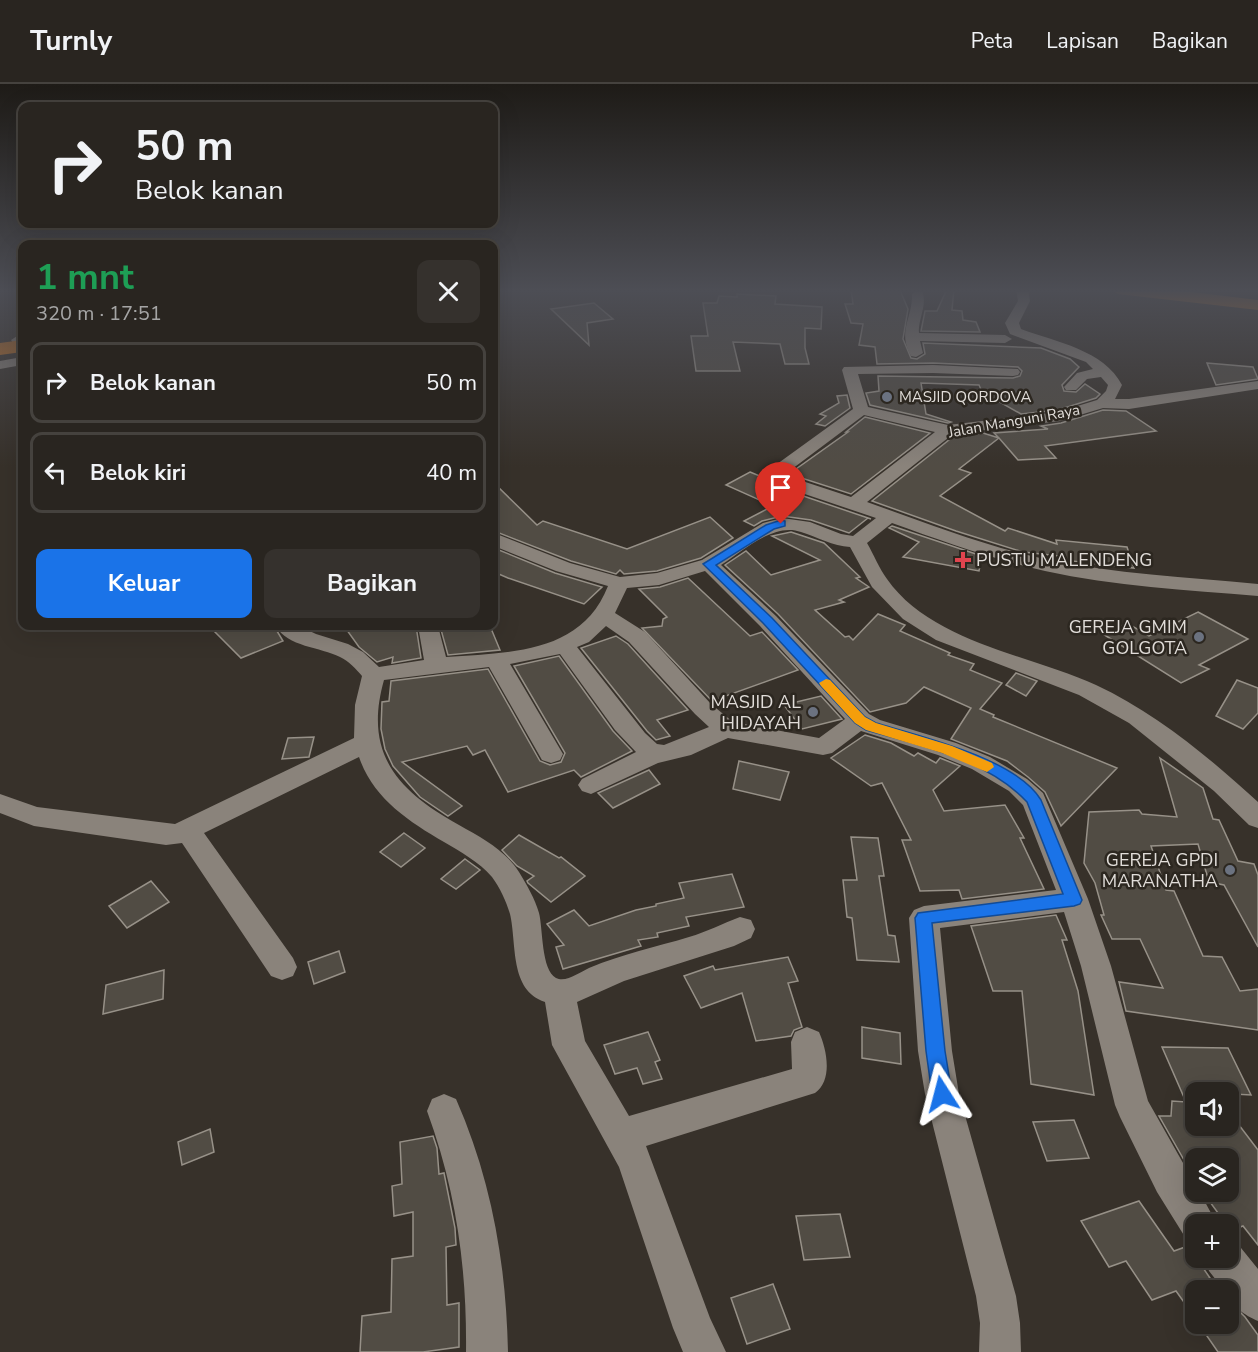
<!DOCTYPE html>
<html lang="id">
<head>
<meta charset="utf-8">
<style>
	body { margin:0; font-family:"Nunito Sans",sans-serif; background:#35312d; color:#f1f3f6; height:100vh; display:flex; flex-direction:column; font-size:22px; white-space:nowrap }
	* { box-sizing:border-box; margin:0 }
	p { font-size:20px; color:#a5a5a5 }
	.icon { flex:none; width:33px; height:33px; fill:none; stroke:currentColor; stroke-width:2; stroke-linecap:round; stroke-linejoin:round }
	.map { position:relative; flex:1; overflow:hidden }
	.panel { position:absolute; left:18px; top:156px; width:480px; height:390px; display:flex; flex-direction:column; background:#292520; border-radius:12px; box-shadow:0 6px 24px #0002,0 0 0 2px #45423e }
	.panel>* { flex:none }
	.hud { position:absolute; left:18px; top:18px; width:480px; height:126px; border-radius:12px; box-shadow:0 6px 24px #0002,0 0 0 2px #45423e; background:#292520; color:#f1f3f6; overflow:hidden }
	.fabs { position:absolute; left:1185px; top:998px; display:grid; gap:12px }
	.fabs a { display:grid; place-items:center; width:54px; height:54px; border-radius:12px; background:#292520; box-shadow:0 6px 24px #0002,0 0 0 2px #45423e; font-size:30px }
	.pin { position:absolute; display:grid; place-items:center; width:51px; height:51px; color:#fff; margin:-62px -26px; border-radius:50% 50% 50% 0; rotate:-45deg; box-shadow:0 0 6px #0007 }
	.pin .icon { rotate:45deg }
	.me { position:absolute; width:66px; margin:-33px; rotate:351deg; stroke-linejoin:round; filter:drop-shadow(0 0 4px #0008) }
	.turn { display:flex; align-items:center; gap:21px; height:126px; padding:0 18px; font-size:27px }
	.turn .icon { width:78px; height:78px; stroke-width:2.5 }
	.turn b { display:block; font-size:42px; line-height:51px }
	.round { display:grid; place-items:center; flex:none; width:63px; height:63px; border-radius:12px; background:#35312d }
	.summary { display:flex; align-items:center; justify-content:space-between; height:102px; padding:0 18px }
	h1 { font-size:36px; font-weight:700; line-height:45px; color:#1e9e55 }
	.primary-button { display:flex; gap:12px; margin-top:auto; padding:12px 18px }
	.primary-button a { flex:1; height:69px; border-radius:12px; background:#1a73e8; color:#fff; font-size:24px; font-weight:700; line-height:69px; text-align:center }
	.primary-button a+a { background:#35312d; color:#f1f3f6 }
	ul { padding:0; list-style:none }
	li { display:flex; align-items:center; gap:18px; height:81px; margin:0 12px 9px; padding:0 6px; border:3px solid #45423e; border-radius:12px }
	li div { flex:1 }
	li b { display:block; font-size:22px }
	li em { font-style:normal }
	header { display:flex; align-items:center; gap:36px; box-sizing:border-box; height:84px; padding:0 30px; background:#292520; border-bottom:2px solid #45423e }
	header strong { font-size:28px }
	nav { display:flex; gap:33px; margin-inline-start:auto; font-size:21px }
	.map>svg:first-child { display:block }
</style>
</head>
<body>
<header>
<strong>Turnly</strong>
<nav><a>Peta</a><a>Lapisan</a><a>Bagikan</a></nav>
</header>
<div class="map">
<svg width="1258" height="1268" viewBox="0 0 1258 1268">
	<rect width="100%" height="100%" fill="#37312a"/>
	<g fill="#514c44" stroke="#979188" stroke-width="1.5">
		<polygon points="851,205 900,206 908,225 903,255 911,274 917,275 925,270 923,259 1041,264 1070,275 1079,283 1062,301 1064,307 1076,308 1085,300 1100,310 1096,314 1058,326 1021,330 982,308 979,301 921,299 926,330 951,338 948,339 870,321 866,309 879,307 878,292 1013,294 1020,292 1022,287 1018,283 933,279 877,280 875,263 859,261 863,240 851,239 845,220 853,220"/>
		<polygon points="947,205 954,205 952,226 962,227 963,236 976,238 980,248 921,247 925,227 937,227"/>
		<polygon points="737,210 776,212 775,220 822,223 821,245 805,244 805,264 809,280 785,280 780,260 733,258 740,287 696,287 691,252 708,252 703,219 717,219 719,212 737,213"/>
		<polygon points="594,219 613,235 587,239 589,261 551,225"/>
		<polygon points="1207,279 1253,283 1258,295 1216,301"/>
		<polygon points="847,311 850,324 825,342 816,340 826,332 820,330 839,319 837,312"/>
		<polygon points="1103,326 1126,327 1156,347 1045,362 1056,374 1018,376 999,354 959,385 971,389 940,412 1005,447 1008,444 1057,460 1056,456 1127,463 1134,484 1063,476 1060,476 1059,472 1023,468 956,447 872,417 954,352 983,349 999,354 994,349 1048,345 1041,342 1061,339"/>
		<polygon points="865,333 930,349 851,410 789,390 848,348 846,348"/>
		<polygon points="750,388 767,395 774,402 871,435 868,434 849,449 811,436 782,432 762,437 754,442 744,437 773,422 726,401"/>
		<polygon points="494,399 537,441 543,437 627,465 710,433 733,454 701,474 657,487 624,490 620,486 616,490 571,477 494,447"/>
		<polygon points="892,442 982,472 979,487 903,473 919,458 889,444"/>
		<polygon points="791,448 824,459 860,493 856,494 869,503 839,516 844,518 815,526 845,553 849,552 853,556 878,530 905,541 900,547 950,569 948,571 974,580 970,586 1002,599 980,625 994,631 993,633 1117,684 1061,742 1045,708 1028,693 1007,677 951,655 971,624 924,603 906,619 870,628 778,530 725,481 746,467 771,491 820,476 772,452"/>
		<polygon points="494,464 555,489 602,503 584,520 508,494 494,488"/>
		<polygon points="688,494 750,552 762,548 798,586 712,617 642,544 662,542 663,535 667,533 639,505 660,503"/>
		<polygon points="1198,528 1248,555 1199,581 1209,585 1181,599 1103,550 1127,539 1149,552"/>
		<polygon points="209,542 274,542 283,557 241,574"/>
		<polygon points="344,542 416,542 421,574 392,579 393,573 377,578 359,563"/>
		<polygon points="440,542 490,542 500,566 448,571"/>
		<polygon points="616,552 628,560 688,626 657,636 670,652 656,656 647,647 581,564"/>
		<polygon points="559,572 613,647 632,667 581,693 574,686 508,708 485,666 473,671 467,662 402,678 462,722 448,732 420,713 393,682 385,665 381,645 382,618 389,617 391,597 488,585 540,677 550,681 561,678 565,669 514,582"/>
		<polygon points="1016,589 1037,597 1026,612 1006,601"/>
		<polygon points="1237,596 1258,604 1258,629 1243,645 1216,632"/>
		<polygon points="821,612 842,635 802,645 784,621"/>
		<polygon points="865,651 891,659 914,672 918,669 936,679 940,674 960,682 933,706 944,727 1005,721 1024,754 1020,754 1044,805 962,815 959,806 920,807 902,756 911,756 882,699 871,702 831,674"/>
		<polygon points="314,653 309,673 282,675 288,654"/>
		<polygon points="1160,674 1203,704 1213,735 1219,736 1238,777 1254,780 1258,791 1258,863 1224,801 1209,798 1198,760 1151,762 1166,806 1174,807 1203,872 1222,873 1240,907 1258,905 1258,946 1126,927 1119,898 1163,904 1140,855 1112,855 1101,831 1104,831 1095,799 1084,779 1089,728 1139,726 1142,730 1177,733"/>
		<polygon points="739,677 789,688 780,716 733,705"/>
		<polygon points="649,686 660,700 613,724 598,709"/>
		<polygon points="404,749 425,764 401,783 380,768"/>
		<polygon points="519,751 559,774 561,773 585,792 551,818 528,799 527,797 534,792 517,782 502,766"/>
		<polygon points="851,753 878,754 884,792 879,792 888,851 895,852 899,878 857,876 852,834 847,833 843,796 857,796"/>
		<polygon points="465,775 480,786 456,805 441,795"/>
		<polygon points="732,790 744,823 686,833 689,842 657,849 658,853 638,856 641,862 563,885 556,863 564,861 547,840 574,826 589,842 636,826 656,822 656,820 684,814 679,799"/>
		<polygon points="151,797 169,818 127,844 109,822"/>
		<polygon points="1056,831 1067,856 1062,856 1078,907 1094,1011 1031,1000 1022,907 993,907 971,842"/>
		<polygon points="339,867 345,888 314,900 308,878"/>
		<polygon points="788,873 798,897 788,899 802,943 794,946 791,952 756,957 742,909 701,924 684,892 713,882 715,886"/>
		<polygon points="164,886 163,915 103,930 106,901"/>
		<polygon points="862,943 900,949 901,980 862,974"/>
		<polygon points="648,948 660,976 655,978 662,995 643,1000 637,984 615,990 604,961"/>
		<polygon points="1162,963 1228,964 1251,1011 1196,1008 1196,1041 1239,1041 1258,1066 1258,1161 1243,1142 1230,1147 1228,1140 1226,1140 1202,1107 1228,1107 1228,1070 1196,1072 1196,1097 1159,1032 1171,1032 1172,1017 1186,1018"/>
		<polygon points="1074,1036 1089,1074 1047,1077 1033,1038"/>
		<polygon points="210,1045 214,1068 182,1081 178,1058"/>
		<polygon points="433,1052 437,1064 439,1090 444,1089 455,1144 456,1161 446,1163 447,1221 459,1219 459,1263 423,1268 360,1268 362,1232 391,1228 392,1175 413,1172 413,1128 394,1132 392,1102 402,1100 400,1058"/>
		<polygon points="1139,1117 1174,1167 1188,1162 1210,1194 1196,1200 1196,1235 1176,1207 1152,1216 1126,1177 1109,1183 1081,1137"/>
		<polygon points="840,1130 850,1173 804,1176 796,1132"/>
		<polygon points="773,1200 790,1245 747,1260 731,1214"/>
		<polygon points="1228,1216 1245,1233 1258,1251 1258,1268 1218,1268 1198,1239 1228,1239"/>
	</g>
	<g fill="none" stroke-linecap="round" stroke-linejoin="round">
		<g fill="#8a837b" fill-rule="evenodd">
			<path d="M1016,205H1028L1030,217L1019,239L1021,245C1056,258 1104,266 1122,301L1115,315H1129L1258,297V305L1129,325L1103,324L1060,337L953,350L867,418C926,439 984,462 1045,475C1115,490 1187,493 1258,500V512C1187,506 1114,502 1045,487C992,475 942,457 892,439L867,459C874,471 879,484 887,495C931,558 1030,571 1096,601C1156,629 1210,674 1258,718V744L1249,741L1214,707L1129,639L1079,611L936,556L903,535L872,503L850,463C833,462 817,453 801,448C774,438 743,467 721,481L776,532L869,630L880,636L956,659L990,673L1027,695L1043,709L1088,815L1111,882L1148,1017L1196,1102V1107H1199L1217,1140H1196V1158L1185,1153L1157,1108L1120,1033L1115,1021L1081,882L1064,828L940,844L952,967L959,1010L1016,1212L1020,1239L1021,1268H979L980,1239L976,1212L925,1010L918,967L909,834L914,826L924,822L1056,806L1023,721L1009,707L972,685L938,671L861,647L832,669L823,671L728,654L691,671L658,679L591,710L582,707L578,701L582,695L636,668L615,646L560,570L510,580L563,670L560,676L551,679L542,676L489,583L384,596C363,670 398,707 459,741C482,754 505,766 519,788C527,801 535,815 539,829C543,844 541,886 556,894C566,899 580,888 589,884C622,870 656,863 689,853C707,848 723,839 740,833L751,836L755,845L751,854L734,862L624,897L577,918L585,957L629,1032L792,985L791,958L795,948L807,943L819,948C827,966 833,996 815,1009L646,1062L710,1234L726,1268H683L673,1244L619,1083L552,961L545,918C509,906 517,860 510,830C506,817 500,804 492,793C479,778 461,768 444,758C408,737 373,714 359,673L204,749L293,874L297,883L293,892L282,896L271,892L182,759L166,761L34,742L0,729V710L37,723L175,740L354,654L355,621L362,592C356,585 349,577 340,573C321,563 287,563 276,542H299L316,550L348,560L363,568L379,583L424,576L418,542H438L446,573C508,568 581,571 608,502L556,487L494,462V449L570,479L620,493L657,489L702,476L763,439L782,434L810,438L841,450L853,452L876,434L775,400L770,397L766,388L853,325L842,286L844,283L933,281L1018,285L1020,288L1018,291L1013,292L933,289L858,290L868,323L948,341L1058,328L1097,316L1106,307L1108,301L1101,293L1087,295L1076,306H1066L1064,303L1077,289L1093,285L1086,278L1010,250L1005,239L1018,217ZM864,331L935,348L851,413L784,391ZM705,487L760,542L845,635L819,654L733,638L711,620L645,548L615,529L627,504L659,501ZM606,542L629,558L695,630L709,643L664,661L657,660L645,649L577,563L589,558Z"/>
			<path d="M918,206L922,207C928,220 918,235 919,249L1005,251L1012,255L1005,259L920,257L923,269L916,273L911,272C897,247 913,233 912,210Z"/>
			<polygon points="22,249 22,259 13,259 11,256"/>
			<polygon points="22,273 22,281 0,285 0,277"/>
			<path d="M444,1010L456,1015C492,1097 506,1180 508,1268H466C467,1184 456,1106 427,1027L432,1015Z"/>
			<path d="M1228,1156L1237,1159L1258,1185V1237C1246,1232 1228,1221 1228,1206H1224L1209,1187L1204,1173H1228Z"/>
		</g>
		<g fill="#c5701e" fill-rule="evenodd">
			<polygon points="1110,205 1166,205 1258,216 1258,226 1118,210"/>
			<polygon points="22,256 22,268 0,271 0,259"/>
		</g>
	</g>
	<linearGradient id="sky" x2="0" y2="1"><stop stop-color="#1e1b17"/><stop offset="0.54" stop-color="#4d4e55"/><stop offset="1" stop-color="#4d4e55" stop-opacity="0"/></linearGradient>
	<rect width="1258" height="383" fill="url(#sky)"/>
	<path fill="#1a73e8" stroke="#114b97" stroke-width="1.5" d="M781,436L785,437V442L774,445L716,481L772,534L865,633L876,639C920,652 1017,675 1041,716L1082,816L1080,820L1074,822L932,839L945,967L952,1010L949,1016L942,1019L935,1016L932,1010L926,967L915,834L918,829L1063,810L1027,718C987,675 921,662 866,646L855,639L763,539L703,480L766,441Z"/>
	<polygon fill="#f59e0b" points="826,595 830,596 865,633 876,639 952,662 992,679 994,683 987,688 982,686 942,669 866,646 855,639 821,602 819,599"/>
	<g fill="#6b7280" stroke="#2c2720" stroke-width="2">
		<circle cx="887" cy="313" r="6"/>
		<circle cx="1199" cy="553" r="6"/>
		<circle cx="813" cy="628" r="6"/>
		<circle cx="1230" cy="786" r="6"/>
	</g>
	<path fill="#e0444e" stroke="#2c2720" stroke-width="2" d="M960 467h6v6h6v6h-6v6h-6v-6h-6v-6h6z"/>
	<g text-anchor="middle" stroke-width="5" stroke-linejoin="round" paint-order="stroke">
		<g font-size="15" fill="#e1ddd9" stroke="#2c2720" text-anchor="start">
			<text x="899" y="318">MASJID QORDOVA</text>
		</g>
		<g font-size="15" fill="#e1ddd9" stroke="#2c2720">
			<text transform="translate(1014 337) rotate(-10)" y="5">Jalan Manguni Raya</text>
		</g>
		<g font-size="18" fill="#e1ddd9" stroke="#2c2720" text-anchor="end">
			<text x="976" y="482" text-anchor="start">PUSTU MALENDENG</text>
			<text x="1187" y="549">GEREJA GMIM<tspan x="1187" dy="21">GOLGOTA</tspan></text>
			<text x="801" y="624">MASJID AL<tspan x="801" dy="21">HIDAYAH</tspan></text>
			<text x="1218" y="782">GEREJA GPDI<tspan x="1218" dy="21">MARANATHA</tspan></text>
		</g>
	</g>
</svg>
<div class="fabs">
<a><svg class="icon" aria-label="sound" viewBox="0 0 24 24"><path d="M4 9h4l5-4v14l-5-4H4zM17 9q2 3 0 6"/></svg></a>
<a><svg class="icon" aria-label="layers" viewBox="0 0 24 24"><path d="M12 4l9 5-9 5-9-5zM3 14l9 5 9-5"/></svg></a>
<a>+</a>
<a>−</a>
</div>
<div class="pin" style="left:781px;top:440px;background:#d93025"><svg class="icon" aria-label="arrive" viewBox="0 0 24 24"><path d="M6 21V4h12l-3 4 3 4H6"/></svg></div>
<svg class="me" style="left:942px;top:1010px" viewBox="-20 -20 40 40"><path d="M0-17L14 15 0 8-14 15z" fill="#1a73e8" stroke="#fff" stroke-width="4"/></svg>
<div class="hud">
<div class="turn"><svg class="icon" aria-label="right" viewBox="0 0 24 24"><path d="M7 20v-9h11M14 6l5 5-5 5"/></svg><div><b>50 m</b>Belok kanan</div></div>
</div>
<section class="panel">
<div class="summary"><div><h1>1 mnt</h1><p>320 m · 17:51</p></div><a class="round"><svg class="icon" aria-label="close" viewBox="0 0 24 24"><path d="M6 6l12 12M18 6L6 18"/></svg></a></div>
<ul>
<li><svg class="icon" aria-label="right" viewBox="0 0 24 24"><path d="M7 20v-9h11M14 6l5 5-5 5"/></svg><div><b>Belok kanan</b></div><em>50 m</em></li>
<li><svg class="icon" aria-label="left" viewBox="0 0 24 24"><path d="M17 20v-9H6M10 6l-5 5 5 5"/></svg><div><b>Belok kiri</b></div><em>40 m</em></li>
</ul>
<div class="primary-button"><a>Keluar</a><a>Bagikan</a></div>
</section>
</div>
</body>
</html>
